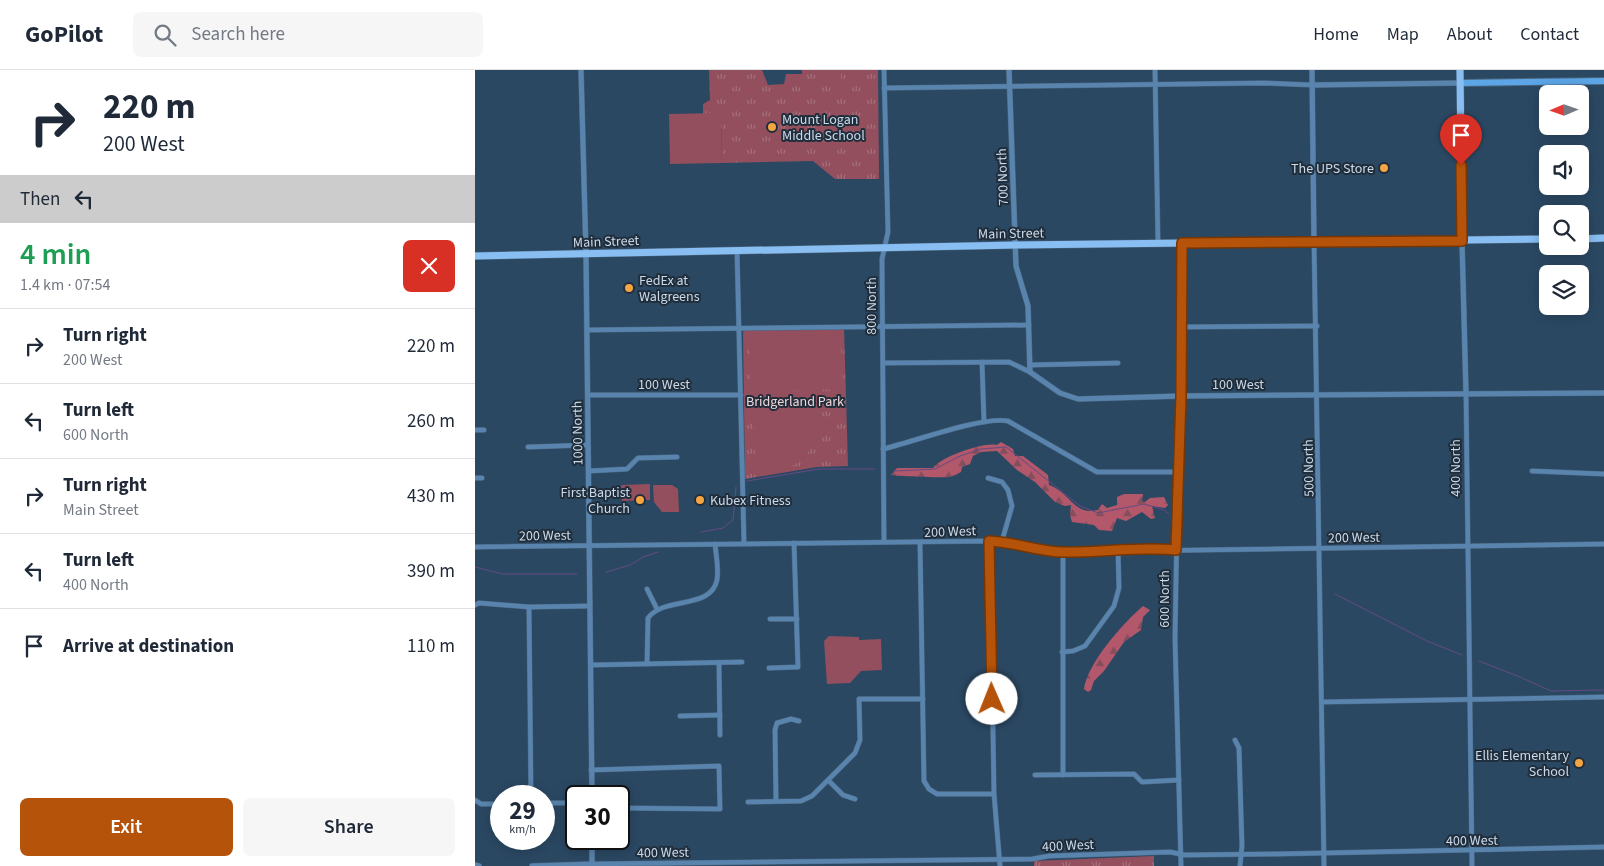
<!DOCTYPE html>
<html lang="en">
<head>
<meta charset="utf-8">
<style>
	body { margin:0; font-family:"Source Sans 3",sans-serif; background:#f6f6f7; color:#1f2937; height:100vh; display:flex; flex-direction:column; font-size:19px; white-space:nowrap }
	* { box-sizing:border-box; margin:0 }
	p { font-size:16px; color:#747a83 }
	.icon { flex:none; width:28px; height:28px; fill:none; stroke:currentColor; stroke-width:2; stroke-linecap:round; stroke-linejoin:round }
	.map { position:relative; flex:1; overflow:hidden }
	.sheet { display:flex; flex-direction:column; background:#fff; width:475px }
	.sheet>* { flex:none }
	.hud { background:#fff; color:#1f2937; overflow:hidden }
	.needle { width:32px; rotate:268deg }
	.controls { position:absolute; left:1064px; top:15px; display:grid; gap:10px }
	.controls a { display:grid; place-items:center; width:50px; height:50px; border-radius:8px; background:#fff; box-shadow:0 2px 12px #0003; font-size:25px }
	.speed { position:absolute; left:15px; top:715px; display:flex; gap:10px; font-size:25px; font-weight:700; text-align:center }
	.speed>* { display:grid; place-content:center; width:65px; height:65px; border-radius:50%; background:#fff; box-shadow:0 2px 12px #0003; line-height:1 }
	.speed small { font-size:12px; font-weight:400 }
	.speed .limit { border:2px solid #111; border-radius:8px; background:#fff; color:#111 }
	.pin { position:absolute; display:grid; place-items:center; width:42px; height:42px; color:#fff; margin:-51px -21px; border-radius:50% 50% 50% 0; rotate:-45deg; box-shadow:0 0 5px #0007 }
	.pin .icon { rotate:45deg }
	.me { position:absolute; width:55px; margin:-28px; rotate:359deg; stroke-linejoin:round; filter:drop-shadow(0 0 4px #0008) }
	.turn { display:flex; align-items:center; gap:18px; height:105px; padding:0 20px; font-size:22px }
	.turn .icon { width:65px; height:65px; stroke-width:2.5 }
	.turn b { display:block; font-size:35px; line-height:42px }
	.then { display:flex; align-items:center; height:48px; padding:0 20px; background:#0003; gap:10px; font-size:19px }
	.round { display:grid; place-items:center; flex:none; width:52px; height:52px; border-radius:8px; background:#f6f6f7 }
	.head { display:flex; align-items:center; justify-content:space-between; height:85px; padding:0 20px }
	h1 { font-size:30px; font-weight:600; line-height:38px; color:#1e9e55 }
	.button { display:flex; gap:10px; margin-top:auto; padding:10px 20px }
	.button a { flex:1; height:58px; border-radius:8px; background:#b45309; color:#fff; font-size:20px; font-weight:600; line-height:58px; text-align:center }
	.button a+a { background:#f6f6f7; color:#1f2937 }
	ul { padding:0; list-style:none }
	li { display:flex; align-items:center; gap:15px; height:75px; padding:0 20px; border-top:1px solid #e0e1e3 }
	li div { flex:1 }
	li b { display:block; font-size:19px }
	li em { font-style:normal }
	header { display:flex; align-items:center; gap:30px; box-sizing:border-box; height:70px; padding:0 25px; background:#fff; border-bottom:1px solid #e0e1e3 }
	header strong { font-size:24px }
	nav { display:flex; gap:28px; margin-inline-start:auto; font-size:18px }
	.search { width:350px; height:45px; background:#f6f6f7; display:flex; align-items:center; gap:12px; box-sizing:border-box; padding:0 18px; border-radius:8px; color:#747a83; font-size:19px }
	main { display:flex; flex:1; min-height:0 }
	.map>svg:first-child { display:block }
</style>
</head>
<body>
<header>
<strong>GoPilot</strong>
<div class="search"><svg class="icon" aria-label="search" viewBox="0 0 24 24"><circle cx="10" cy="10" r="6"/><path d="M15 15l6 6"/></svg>Search here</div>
<nav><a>Home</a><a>Map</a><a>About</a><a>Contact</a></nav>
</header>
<main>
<section class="sheet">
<div class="hud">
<div class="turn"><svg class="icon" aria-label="right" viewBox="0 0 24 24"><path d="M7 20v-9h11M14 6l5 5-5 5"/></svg><div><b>220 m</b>200 West</div></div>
<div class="then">Then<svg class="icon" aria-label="left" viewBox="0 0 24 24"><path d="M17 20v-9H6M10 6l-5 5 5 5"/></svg></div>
</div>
<div class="head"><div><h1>4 min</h1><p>1.4 km · 07:54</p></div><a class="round" style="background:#d93025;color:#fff"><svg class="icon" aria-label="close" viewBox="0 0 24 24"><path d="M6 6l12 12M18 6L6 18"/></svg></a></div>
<ul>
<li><svg class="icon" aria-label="right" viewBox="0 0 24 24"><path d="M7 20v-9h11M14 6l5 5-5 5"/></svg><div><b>Turn right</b><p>200 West</p></div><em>220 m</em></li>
<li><svg class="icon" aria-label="left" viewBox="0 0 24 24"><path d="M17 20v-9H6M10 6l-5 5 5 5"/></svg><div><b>Turn left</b><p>600 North</p></div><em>260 m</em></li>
<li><svg class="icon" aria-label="right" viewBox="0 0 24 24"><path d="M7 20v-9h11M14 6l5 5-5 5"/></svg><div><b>Turn right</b><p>Main Street</p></div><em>430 m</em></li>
<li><svg class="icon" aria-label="left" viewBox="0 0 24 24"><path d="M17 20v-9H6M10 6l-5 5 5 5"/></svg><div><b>Turn left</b><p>400 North</p></div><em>390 m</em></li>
<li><svg class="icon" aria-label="arrive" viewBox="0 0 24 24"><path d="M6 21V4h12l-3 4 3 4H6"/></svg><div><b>Arrive at destination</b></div><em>110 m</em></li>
</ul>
<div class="button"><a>Exit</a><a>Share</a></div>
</section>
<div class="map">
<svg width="1129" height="796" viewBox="0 0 1129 796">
	<defs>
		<pattern id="forest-firs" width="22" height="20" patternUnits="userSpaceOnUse" patternTransform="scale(1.25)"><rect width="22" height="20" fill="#b3576b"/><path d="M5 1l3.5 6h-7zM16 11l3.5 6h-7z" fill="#844e5c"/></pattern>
		<pattern id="park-tufts" width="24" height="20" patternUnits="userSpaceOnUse" patternTransform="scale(1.25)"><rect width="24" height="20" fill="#934f5d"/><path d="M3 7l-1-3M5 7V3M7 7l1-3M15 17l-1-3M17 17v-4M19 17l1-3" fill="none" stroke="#a5707c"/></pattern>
	</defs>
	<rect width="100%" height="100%" fill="#2b4863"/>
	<g fill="url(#forest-firs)">
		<path d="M526,372L538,379L540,386H548L573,405L574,415C597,424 599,446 623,440L627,434L632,438L642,435V427L649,424H668L667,431L670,432L675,428L689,427L693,435L690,438L677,436L680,448L676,449L667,442L651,451L642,448L637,461L624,460L619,455L597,452L595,445L596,435L590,436L580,432L560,412L542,400L522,381L506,382L498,386L495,394L487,397L486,402C482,404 478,406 475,407C470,408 419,406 416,405L422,398H458C466,387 508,372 522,375Z"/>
		<path d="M668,536L675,540L668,547L666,560L649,572L629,601L619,611L616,620L613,622L609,619C612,594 648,553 668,536Z"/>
	</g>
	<g fill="url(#park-tufts)">
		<polygon points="234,0 287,0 293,15 309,14 311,4 327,4 327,0 403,0 404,109 360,109 338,91 247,93 246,44 228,44 228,34 235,30"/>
		<polygon points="369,258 373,396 342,397 270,409 268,262 271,259"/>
		<polygon points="679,786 679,796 559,796 559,791"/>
	</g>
	<g fill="#934f5d">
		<polygon points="345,0 366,0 366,12 345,13"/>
		<polygon points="246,43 247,93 195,94 194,44"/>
		<polygon points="366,264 367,319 276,322 275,267"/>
		<path d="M344,336C357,355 331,393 312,398C302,401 291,401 281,401L278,337Z"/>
		<polygon points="175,414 175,430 147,431 146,415"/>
		<polygon points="178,415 197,415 203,419 204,442 187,442 179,432"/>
		<polygon points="354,566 384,567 384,570 406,569 407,600 386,601 375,613 352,614 349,571"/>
	</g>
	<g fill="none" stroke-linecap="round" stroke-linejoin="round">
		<g stroke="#644b82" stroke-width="1">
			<polyline points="420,401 460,399 485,386 506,379 531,377 605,436 623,443 669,434 689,440 694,444"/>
			<polyline points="272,411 344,399 400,399"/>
			<polyline points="226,462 248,458 258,450 261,417"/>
			<polyline points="0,497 28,504 102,504"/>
			<polyline points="131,502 155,495 168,487 183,482"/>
			<polyline points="860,524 952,571 987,585"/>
			<polyline points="1004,591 1045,607 1076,621 1128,620"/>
		</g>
		<g stroke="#4b657e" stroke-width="5.5">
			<g id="minor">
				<polyline points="409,0 413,162 407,189 409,472"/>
				<polyline points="680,0 683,173"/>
				<polyline points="409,18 789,13 837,15"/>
				<polyline points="839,171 849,796"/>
				<polyline points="262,180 269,473"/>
				<polyline points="707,257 842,256"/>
				<polyline points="112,260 554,255"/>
				<polyline points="507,292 509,352"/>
				<polyline points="408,293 534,292 555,302"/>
				<polyline points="555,295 643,293"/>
				<polyline points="991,324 997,796"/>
				<polyline points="113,325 266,325"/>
				<polyline points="0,360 9,360"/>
				<polyline points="53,377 113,375"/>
				<path d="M408,379C438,372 507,346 533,351L622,402H703"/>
				<polyline points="114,401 152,399 163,388 202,387"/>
				<polyline points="1057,401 1129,404"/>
				<polyline points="0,408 7,408"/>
				<polyline points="513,408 527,412 533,420 537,436 527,471"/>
				<polyline points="515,471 519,724 525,796"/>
				<polyline points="445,473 449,711 454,719 462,724 519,724"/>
				<path d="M0,477L515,471C539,472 563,480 588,482L1129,474"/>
				<polyline points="588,482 588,705"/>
				<polyline points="172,519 182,539"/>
				<polyline points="0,535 4,533 54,537 115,536"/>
				<polyline points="54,537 56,726"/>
				<polyline points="295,549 322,549"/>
				<polyline points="587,582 598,581 610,576 639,536 644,518 643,480"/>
				<polyline points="244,593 245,665"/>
				<path d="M172,594L173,548C189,526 236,540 242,510C244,499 241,485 240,474"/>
				<polyline points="116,595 267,592"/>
				<polyline points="294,598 323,597 319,473"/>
				<polyline points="847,632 1129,627"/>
				<polyline points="205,646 245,645"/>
				<polyline points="760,670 764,678 767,776 765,796"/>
				<polyline points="116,700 244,696 245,739 144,738"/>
				<polyline points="560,705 659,704 667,712 704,710"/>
				<polyline points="353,710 368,725 380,729"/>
				<polyline points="0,730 6,734 26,734"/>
				<polyline points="301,731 300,660 302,653 316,649 324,651"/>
				<polyline points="273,732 326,731 337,726 380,683 385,670 384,629 448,629"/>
				<polyline points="69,733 101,733"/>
				<polyline points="117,794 557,789 574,786 695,782 710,785 802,784 1129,777"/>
				<polyline points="706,796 700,568 707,173"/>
			</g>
		</g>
		<g stroke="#4b657e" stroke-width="6">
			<g id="tertiary">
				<polyline points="106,0 111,184 117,726"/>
				<polyline points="534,0 541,196 553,236 555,302 585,323 603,329 706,326 1129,323"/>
				<polyline points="837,0 839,171"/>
				<polyline points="837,15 985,13"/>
				<polyline points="987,171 991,324"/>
				<polyline points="117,769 117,796"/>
				<polyline points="0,795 4,796"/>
				<polyline points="57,796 117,794"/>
			</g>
		</g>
		<g stroke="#4b657e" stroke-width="8">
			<polyline id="secondary" points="985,13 1129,11"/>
		</g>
		<g stroke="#4b657e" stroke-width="8">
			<g id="primary">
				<polyline points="985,0 987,171"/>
				<polyline points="1105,169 1129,168"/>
				<polyline points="0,186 541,175 1072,169"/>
			</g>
		</g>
		<use href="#minor" stroke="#5884ae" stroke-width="4.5"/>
		<use href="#tertiary" stroke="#5884ae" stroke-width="5"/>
		<use href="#secondary" stroke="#5ca6e8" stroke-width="6"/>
		<use href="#primary" stroke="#88bef1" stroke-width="7"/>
	</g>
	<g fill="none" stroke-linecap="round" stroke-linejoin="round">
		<g stroke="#753606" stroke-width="12">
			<path id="route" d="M517,629L514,471C539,472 562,481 586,482C624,483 663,476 701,480L706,326L707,173L987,171L986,95"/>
		</g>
		<use href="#route" stroke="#b45309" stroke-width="9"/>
	</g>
	<g fill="#f3a443" stroke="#202d3a" stroke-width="2">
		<circle cx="297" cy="57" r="5"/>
		<circle cx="909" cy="98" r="5"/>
		<circle cx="154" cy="218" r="5"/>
		<circle cx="165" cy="430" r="5"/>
		<circle cx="225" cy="430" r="5"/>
		<circle cx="1104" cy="693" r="5"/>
	</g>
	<g text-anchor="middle" stroke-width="4" stroke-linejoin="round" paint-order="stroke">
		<g font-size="14" fill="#cadaeb" stroke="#202d3a" text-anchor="start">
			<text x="307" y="54">Mount Logan<tspan x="307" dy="16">Middle School</tspan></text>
			<text x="899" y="103" text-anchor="end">The UPS Store</text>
			<text x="164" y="215">FedEx at<tspan x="164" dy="16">Walgreens</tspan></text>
			<text x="155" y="427" text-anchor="end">First Baptist<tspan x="155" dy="16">Church</tspan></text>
			<text x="235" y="435">Kubex Fitness</text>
			<text x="1094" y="690" text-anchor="end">Ellis Elementary<tspan x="1094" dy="16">School</tspan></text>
		</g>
		<g font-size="14" fill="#cadaeb" stroke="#202d3a">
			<text transform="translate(527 107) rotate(-92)" y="5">700 North</text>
			<text transform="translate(536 163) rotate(-1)" y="5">Main Street</text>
			<text transform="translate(131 171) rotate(-2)" y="5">Main Street</text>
			<text transform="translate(396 236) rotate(-90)" y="5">800 North</text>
			<text x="189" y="319">100 West</text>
			<text x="763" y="319">100 West</text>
			<text transform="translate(102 363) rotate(-91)" y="5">1000 North</text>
			<text transform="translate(833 398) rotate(-91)" y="5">500 North</text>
			<text transform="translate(980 398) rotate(-90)" y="5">400 North</text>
			<text transform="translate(475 461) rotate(-2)" y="5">200 West</text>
			<text transform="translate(70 465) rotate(-1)" y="5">200 West</text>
			<text transform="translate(879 467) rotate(-1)" y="5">200 West</text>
			<text transform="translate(689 529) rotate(-90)" y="5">600 North</text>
			<text transform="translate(997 770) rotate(-1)" y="5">400 West</text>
			<text transform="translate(593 775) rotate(-3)" y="5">400 West</text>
			<text transform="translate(188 782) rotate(-1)" y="5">400 West</text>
		</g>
		<g font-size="14" fill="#f1d6da" stroke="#202d3a">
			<text x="320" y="336">Bridgerland Park</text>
		</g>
	</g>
</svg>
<div class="controls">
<a><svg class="needle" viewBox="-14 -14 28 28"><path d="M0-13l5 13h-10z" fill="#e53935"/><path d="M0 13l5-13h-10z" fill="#747a83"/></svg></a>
<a><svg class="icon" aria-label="sound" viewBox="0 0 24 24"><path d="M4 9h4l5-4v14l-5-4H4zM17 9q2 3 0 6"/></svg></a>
<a><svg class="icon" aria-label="search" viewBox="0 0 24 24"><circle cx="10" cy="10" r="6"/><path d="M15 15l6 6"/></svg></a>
<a><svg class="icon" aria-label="layers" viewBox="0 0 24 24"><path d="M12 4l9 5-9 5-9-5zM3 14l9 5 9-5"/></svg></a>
</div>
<div class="speed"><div>29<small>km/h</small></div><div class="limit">30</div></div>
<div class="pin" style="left:986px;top:95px;background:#d93025"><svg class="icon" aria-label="arrive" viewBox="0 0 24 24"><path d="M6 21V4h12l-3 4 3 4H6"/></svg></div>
<svg class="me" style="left:517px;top:629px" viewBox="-20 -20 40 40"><circle r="19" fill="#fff"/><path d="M0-13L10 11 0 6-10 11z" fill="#b45309"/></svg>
</div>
</main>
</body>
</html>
